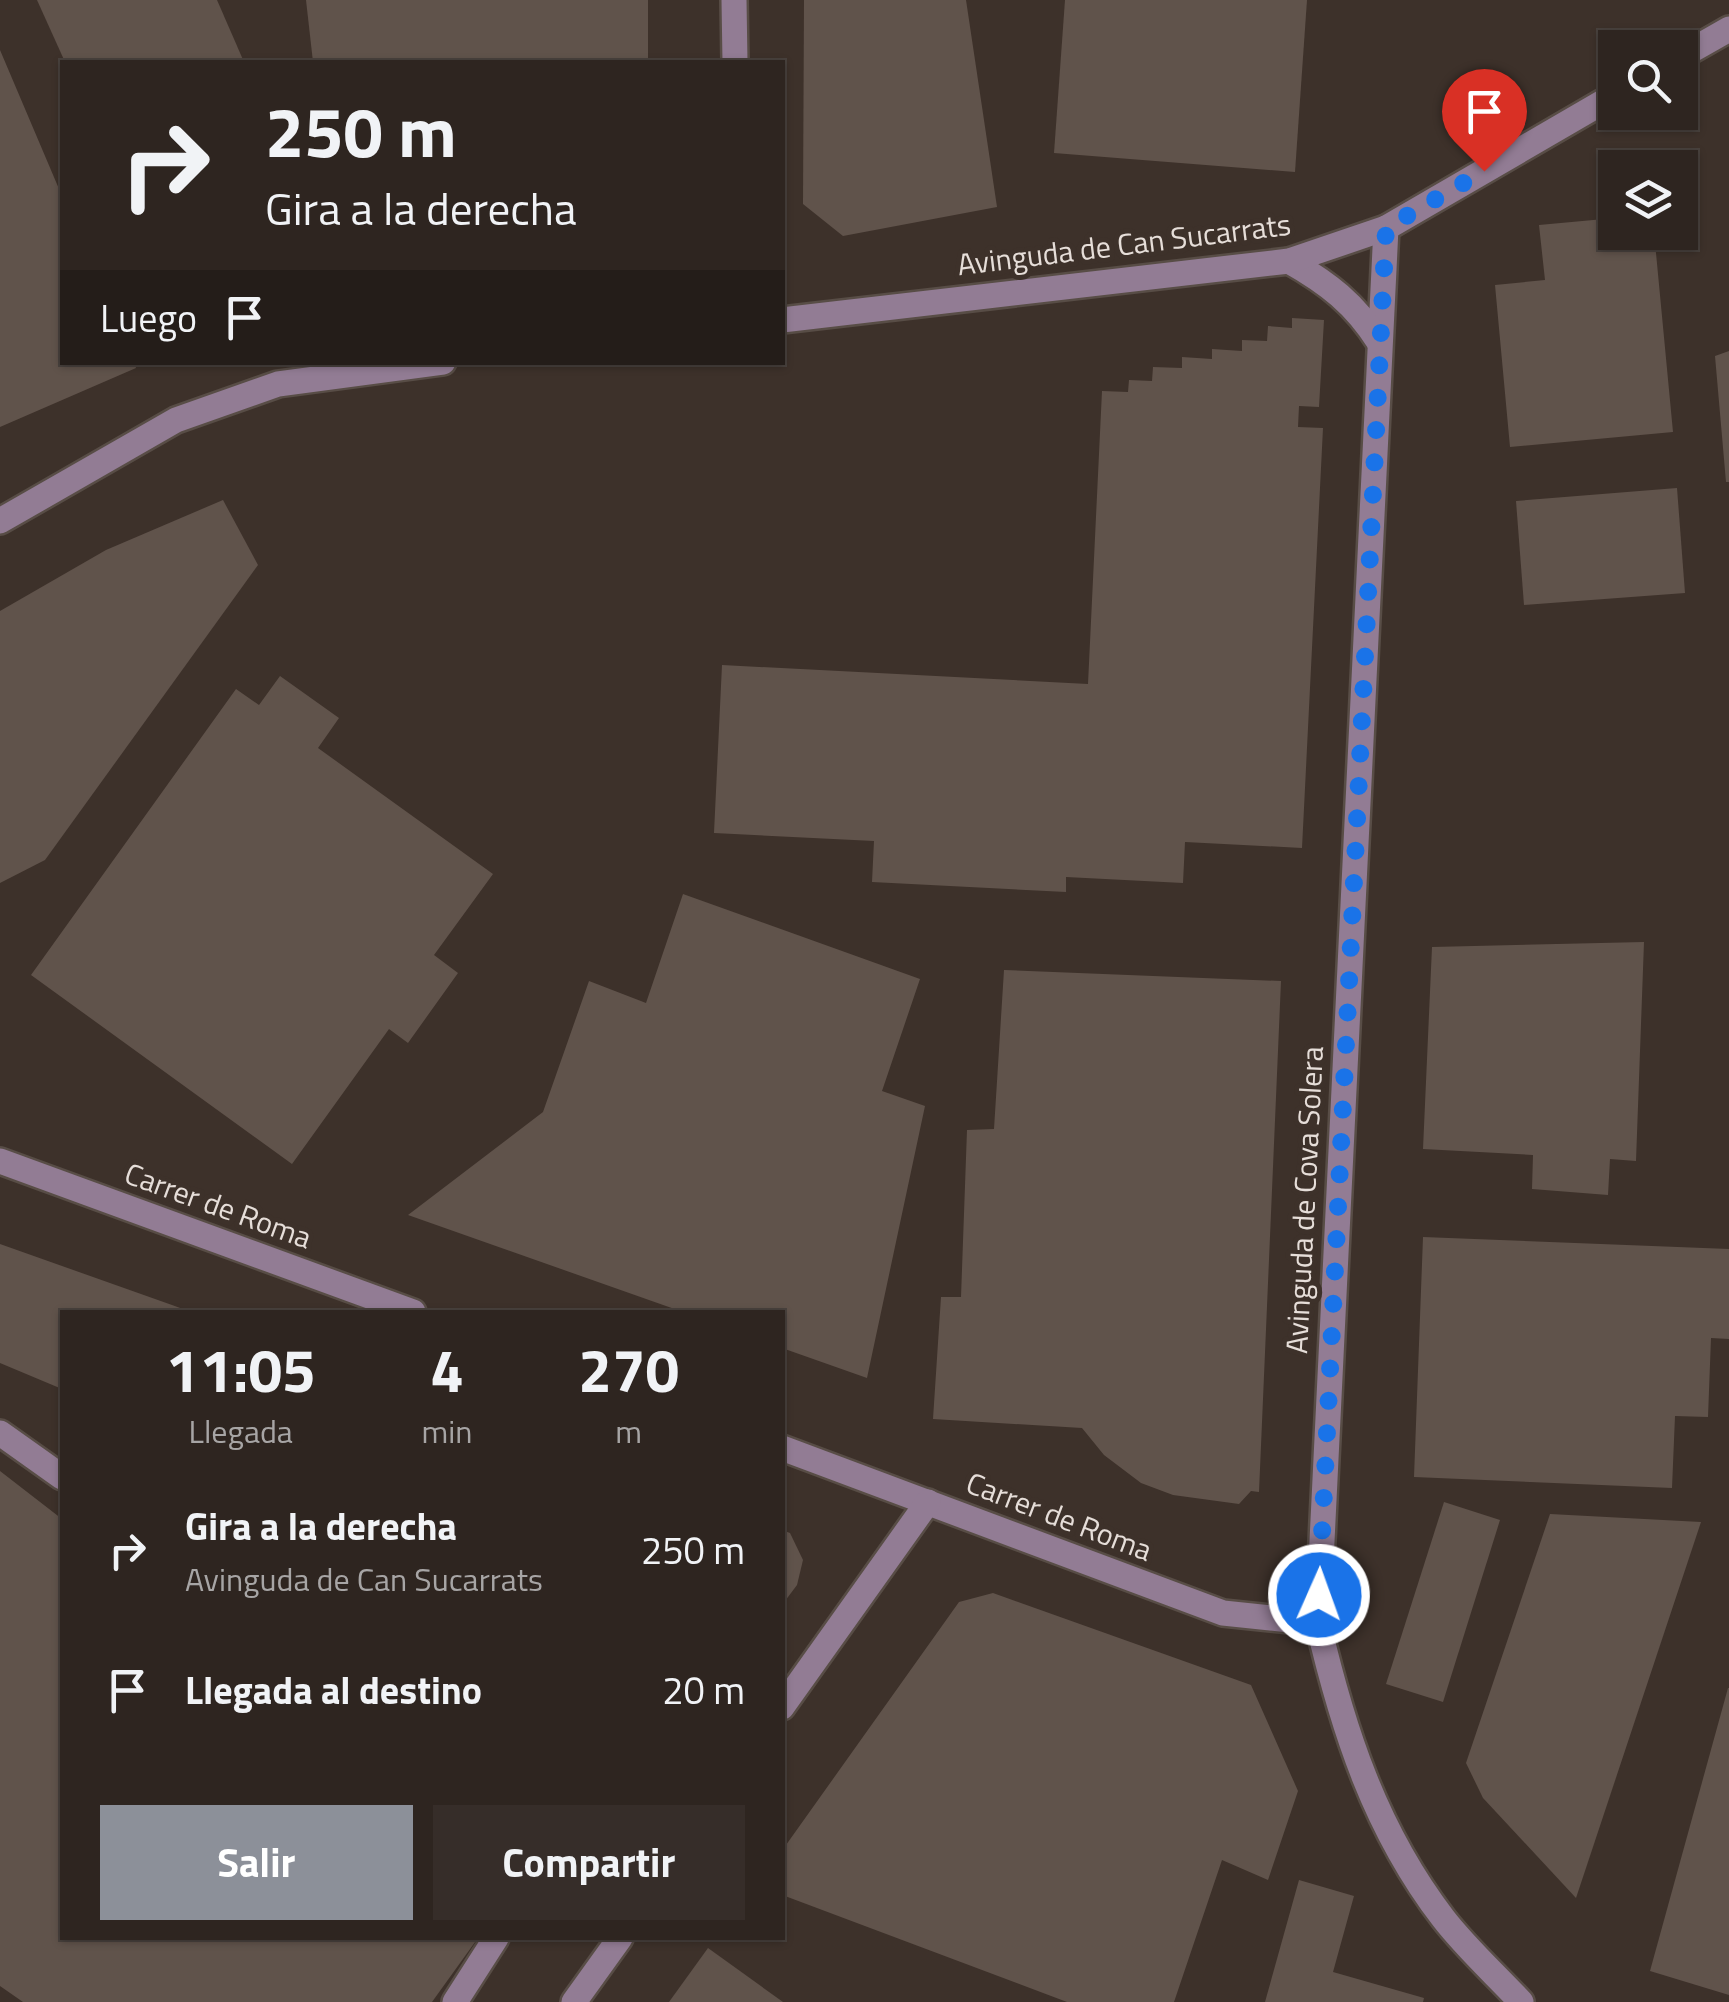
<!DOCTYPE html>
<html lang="es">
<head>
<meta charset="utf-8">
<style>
	body { margin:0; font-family:"Titillium Web",sans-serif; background:#362d29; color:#f1f3f6; height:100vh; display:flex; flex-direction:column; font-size:38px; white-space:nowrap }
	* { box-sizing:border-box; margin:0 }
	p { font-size:32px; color:#a7a5a5 }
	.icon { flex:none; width:55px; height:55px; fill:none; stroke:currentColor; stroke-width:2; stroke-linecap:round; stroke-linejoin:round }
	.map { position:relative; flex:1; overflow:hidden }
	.drawer { position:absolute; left:60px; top:1310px; width:725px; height:630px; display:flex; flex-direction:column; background:#2e2520; border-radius:0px; box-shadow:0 2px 8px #0004,0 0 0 2px #49423e }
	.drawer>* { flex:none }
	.guide { position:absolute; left:60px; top:60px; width:725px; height:305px; border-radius:0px; box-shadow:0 2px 8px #0004,0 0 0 2px #49423e; background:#2e2520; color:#f1f3f6; overflow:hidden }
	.tools { position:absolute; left:1598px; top:30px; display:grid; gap:20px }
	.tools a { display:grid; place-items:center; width:100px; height:100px; border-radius:0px; background:#2e2520; box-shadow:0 2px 8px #0004,0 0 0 2px #49423e; font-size:50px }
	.pin { position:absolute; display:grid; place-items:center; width:85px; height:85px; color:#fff; margin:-102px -42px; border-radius:50% 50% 50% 0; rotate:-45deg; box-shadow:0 0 10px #0007 }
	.pin .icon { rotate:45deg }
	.me { position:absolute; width:110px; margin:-55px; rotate:2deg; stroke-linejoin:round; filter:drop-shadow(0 0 8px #0008) }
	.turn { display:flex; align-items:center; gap:35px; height:210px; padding:0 40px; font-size:45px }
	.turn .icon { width:130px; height:130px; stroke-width:2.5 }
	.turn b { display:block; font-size:70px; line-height:85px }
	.then { display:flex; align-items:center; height:95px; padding:0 40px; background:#0003; gap:20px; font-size:38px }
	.eta { display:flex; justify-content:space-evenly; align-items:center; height:170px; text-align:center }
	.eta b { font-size:60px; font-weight:700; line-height:70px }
	.action { display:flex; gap:20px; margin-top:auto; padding:20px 40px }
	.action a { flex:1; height:115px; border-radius:0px; background:#8c9099; color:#fff; font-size:40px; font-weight:700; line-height:115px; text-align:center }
	.action a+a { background:#362d29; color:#f1f3f6 }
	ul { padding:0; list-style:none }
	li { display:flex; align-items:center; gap:30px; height:140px; padding:0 40px }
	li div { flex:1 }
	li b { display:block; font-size:38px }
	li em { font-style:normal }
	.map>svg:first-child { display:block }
</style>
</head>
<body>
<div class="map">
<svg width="1729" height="2002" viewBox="0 0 1729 2002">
	<rect width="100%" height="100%" fill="#3d312a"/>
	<g fill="#60534b">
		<polygon points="37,0 217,0 244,62 65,62"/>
		<polygon points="306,0 648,0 648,62 313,62"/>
		<polygon points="804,0 966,0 997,207 843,236 803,204"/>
		<polygon points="1065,0 1307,0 1295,172 1054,153"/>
		<polygon points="0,50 62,196 62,362 134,362 136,368 0,427"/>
		<polygon points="1615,218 1615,232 1654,232 1673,432 1510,447 1495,285 1545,280 1539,225"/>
		<polygon points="1292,318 1324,320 1319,407 1299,406 1298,427 1323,428 1302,848 1185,842 1183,883 1066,877 1066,892 872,882 874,841 714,833 722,665 1088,684 1102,391 1128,392 1129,380 1152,381 1153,367 1182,368 1182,357 1212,359 1212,349 1242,351 1242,340 1267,341 1268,326 1292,328"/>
		<polygon points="1729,351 1729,482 1726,482 1715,356"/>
		<polygon points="1677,488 1685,593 1524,605 1516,501"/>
		<polygon points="223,500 258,565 45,860 0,883 0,611 106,550"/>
		<polygon points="280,676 339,718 318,748 493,874 434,955 458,973 408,1043 389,1029 292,1164 31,975 236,689 259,705"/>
		<polygon points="683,894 920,979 882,1091 925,1106 867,1378 782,1348 782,1312 683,1312 408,1215 543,1112 589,981 646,1003"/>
		<polygon points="1644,942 1636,1161 1610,1159 1608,1195 1532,1189 1533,1155 1423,1149 1432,947"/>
		<polygon points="1004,970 1281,981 1259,1492 1251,1491 1239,1504 1173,1495 1141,1483 1104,1455 1082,1428 933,1419 941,1297 961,1297 967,1130 994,1129"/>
		<polygon points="1423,1237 1729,1249 1729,1339 1711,1338 1708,1417 1675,1416 1672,1488 1414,1477"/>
		<polygon points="0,1244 172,1305 191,1312 62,1312 62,1389 0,1363"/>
		<polygon points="0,1471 62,1519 62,1938 478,1938 432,2002 23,2002 0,1986"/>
		<polygon points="1444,1502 1500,1520 1443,1702 1386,1684"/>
		<polygon points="1550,1514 1701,1522 1576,1898 1483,1798 1466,1763"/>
		<polygon points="782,1530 790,1533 803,1560 797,1585 782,1605"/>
		<polygon points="993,1593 1251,1685 1298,1791 1268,1880 1222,1860 1174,2002 1067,2002 785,1896 786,1845 959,1602"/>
		<polygon points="1728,1688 1729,1688 1729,1995 1650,1971"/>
		<polygon points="1299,1880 1354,1896 1333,1972 1424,1998 1423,2002 1265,2002"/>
		<polygon points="708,1948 783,2002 669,2002"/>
	</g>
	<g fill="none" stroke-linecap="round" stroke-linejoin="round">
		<g stroke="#584d46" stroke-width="30">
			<g id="minor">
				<polyline points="734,0 735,62"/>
				<polyline points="1680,57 1729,29"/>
				<path d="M1386,228L1318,1623C1343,1730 1375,1829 1443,1918C1466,1948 1495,1974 1521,2002"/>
				<path d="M1289,261C1328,283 1355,304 1379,342"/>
				<polyline points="782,320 1289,261 1386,228 1615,95"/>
				<polyline points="0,521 176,420 278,384 443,362"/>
				<polyline points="0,1161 413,1312"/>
				<polyline points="0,1433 62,1477"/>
				<polyline points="782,1448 1223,1613 1318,1623"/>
				<polyline points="782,1707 928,1502"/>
				<polyline points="455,2002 496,1938"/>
				<polyline points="574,2002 620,1938"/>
			</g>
		</g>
		<use href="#minor" stroke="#927c94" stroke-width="25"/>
	</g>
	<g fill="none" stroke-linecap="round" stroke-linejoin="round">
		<polyline stroke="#1a73e8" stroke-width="18" stroke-dasharray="0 32.4" points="1319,1595 1386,228 1484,171"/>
	</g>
	<g text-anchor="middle" stroke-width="10" stroke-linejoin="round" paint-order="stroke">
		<g font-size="30" fill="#e6ded9" stroke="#3d312a">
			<text transform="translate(1124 245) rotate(-7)" y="10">Avinguda de Can Sucarrats</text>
			<text transform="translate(1305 1200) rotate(-87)" y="10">Avinguda de Cova Solera</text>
			<text transform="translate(218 1206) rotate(20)" y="10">Carrer de Roma</text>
			<text transform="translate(1059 1517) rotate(21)" y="10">Carrer de Roma</text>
		</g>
	</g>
</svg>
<div class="tools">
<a><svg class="icon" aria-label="search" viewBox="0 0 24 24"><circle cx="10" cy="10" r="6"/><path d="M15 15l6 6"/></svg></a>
<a><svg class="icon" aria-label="layers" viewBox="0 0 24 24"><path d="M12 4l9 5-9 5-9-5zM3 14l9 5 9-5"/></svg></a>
</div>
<div class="pin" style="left:1484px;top:171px;background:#d93025"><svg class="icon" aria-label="arrive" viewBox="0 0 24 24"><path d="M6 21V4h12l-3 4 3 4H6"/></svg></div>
<svg class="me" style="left:1319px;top:1595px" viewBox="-20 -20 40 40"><circle r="17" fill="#1a73e8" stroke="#fff" stroke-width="3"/><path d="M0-11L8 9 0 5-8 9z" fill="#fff"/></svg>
<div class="guide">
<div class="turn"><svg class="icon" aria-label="right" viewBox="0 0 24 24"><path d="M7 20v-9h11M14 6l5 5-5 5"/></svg><div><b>250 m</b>Gira a la derecha</div></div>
<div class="then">Luego<svg class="icon" aria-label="arrive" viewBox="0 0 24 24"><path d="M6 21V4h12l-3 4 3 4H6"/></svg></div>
</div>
<section class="drawer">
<div class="eta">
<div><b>11:05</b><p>Llegada</p></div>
<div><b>4</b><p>min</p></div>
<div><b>270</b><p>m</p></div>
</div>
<ul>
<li><svg class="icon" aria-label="right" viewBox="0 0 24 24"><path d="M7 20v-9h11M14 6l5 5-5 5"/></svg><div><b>Gira a la derecha</b><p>Avinguda de Can Sucarrats</p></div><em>250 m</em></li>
<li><svg class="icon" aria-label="arrive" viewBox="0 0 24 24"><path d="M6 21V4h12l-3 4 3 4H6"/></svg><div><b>Llegada al destino</b></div><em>20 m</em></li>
</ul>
<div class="action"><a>Salir</a><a>Compartir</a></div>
</section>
</div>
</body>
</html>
